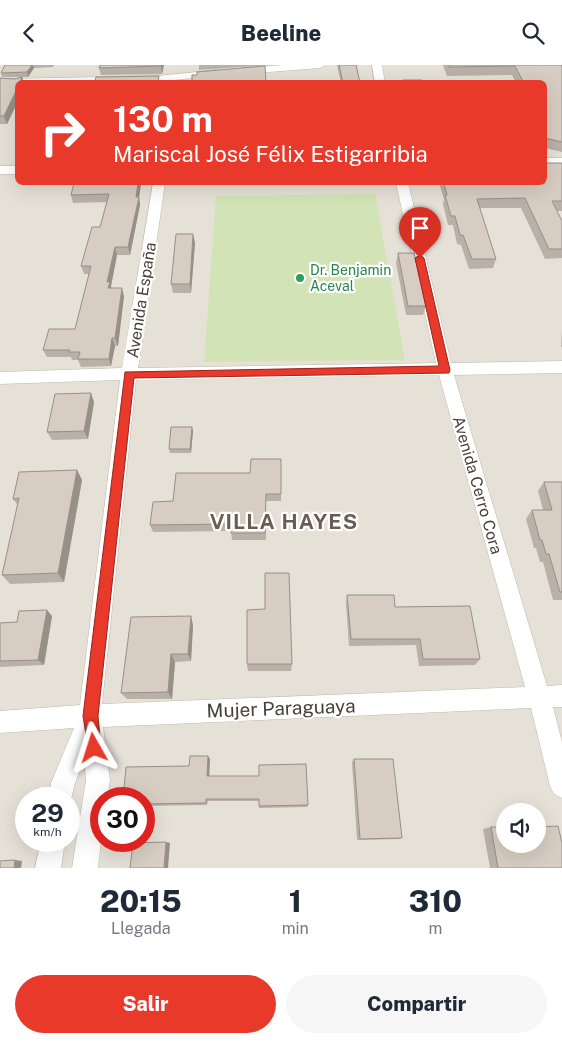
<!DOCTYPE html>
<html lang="es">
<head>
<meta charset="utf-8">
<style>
	body { margin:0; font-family:"Public Sans",sans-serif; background:#f6f6f7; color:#1f2937; height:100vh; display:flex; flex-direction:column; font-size:19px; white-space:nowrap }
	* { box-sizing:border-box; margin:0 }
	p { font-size:16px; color:#747a83 }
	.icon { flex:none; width:28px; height:28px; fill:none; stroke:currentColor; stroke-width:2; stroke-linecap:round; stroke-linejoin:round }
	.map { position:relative; height:803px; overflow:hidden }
	.sheet { display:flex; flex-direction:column; background:#fff; flex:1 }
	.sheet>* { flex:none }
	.guide { position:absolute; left:15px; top:15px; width:532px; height:105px; border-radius:8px; box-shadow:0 5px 20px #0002; background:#e8392b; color:#fff; overflow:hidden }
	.tools { position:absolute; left:496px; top:738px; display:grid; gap:10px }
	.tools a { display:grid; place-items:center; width:50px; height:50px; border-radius:50%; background:#fff; box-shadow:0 5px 20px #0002; font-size:25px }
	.speed { position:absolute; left:15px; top:722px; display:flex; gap:10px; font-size:25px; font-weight:700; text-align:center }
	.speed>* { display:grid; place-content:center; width:65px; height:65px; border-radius:50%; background:#fff; box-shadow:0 5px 20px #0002; line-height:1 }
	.speed small { font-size:12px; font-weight:400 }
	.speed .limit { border:8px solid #d22; background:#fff; color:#111 }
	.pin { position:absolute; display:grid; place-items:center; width:42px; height:42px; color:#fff; margin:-51px -21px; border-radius:50% 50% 50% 0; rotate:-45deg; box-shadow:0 0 5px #0007 }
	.pin .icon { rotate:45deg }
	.me { position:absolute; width:55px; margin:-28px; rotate:354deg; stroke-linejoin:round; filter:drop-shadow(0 0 4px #0008) }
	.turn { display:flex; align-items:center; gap:18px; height:105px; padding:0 15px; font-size:22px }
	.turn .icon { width:65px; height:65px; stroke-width:2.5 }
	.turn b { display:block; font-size:35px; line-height:42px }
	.eta { display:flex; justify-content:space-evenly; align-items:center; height:85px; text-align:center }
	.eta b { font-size:30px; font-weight:800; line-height:35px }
	.action { display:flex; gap:10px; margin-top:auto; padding:10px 15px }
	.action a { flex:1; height:58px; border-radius:30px; background:#e8392b; color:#fff; font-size:20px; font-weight:800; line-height:58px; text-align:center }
	.action a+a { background:#f6f6f7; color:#1f2937 }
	header { display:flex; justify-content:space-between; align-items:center; height:65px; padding:0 15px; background:#fff; font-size:22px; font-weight:800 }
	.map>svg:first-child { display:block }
</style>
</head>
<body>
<header><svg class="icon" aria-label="back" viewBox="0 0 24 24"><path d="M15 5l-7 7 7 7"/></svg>Beeline<svg class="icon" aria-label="search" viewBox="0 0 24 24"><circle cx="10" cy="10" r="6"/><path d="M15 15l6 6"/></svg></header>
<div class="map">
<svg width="562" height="803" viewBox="0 0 562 803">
	<rect width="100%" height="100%" fill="#f3efe9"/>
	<path fill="#e6e1d7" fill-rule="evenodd" d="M0,0H562V803H0ZM18,18H545V118H18ZM26,734H69V776H26ZM101,734H144V776H101ZM505,746H538V779H505Z"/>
	<polygon fill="#d2e4b5" points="375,129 405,295 204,297 216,131"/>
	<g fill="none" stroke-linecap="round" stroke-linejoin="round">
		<g stroke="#beb6ac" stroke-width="1">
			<g id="street">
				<polygon points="282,0 325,0 320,3 243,9 238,6 243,3"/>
				<polygon points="372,0 382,0 385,18 375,18"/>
				<polygon points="217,5 222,8 220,10 156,17 18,18 18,20 0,20 0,14 156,11"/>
				<rect x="545" y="93" width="17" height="6"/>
				<rect x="0" y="101" width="18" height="8"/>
				<path d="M153,118H165L138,303L436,298L396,118H408L451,298L562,296V308L454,310L547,621L562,620V642H553L562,677V733L554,729L550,721L531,643L103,662L110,715L107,734H101V776L98,803H72L86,715L84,695L75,718L69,742V734H48L51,718L74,663L0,668V646L80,640L120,315L0,319V307L122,303ZM439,310L525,622L102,639L136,315Z"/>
				<polygon points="41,776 65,776 61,803 35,803"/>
			</g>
		</g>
		<use href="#street" fill="#fff" fill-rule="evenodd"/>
	</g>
	<g fill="#b9b0a7">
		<polygon points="5,0 54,0 53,2 34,3 28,12 2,12 1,8"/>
		<polygon points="100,0 164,0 162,9 101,10 99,3"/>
		<polygon points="199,0 272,0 199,5"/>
		<polygon points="337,0 356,0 360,18 341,18"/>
		<polygon points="443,0 562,0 562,87 545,83 545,18 516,18 512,10 447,11"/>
		<polygon points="22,12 24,18 18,18 18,36 7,59 0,59 0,13 15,14"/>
		<polygon points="562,98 562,146 557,146 562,156 562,193 545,194 521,143 480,143 496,194 493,203 469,204 461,180 457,179 453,160 448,160 443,139 444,134 440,121 441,118 545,118"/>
		<polygon points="141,119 139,132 140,140 130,190 117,190 111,221 111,223 124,231 118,281 115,281 111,301 81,302 78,295 72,295 71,292 47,292 43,285 75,264 89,209 84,209 81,201 100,162 107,137 73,138 71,130"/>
		<polygon points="195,178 191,228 173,228 171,219"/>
		<polygon points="398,188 426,241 423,250 406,250 396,198"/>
		<polygon points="562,267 562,282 561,282"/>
		<polygon points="94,337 88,374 52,375 47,367"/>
		<polygon points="192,362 193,366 191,388 170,388 169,384"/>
		<polygon points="281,394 281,436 266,436 266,475 232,475 231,466 153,467 150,460 173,436 250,408"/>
		<polygon points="77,405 82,415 64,517 10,519 2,510 18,440 13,434"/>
		<polygon points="544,417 562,417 562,535 553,535 543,497 540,497 536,483 534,483 526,454 532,445 543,445 538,426"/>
		<polygon points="347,530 395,542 480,594 475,600 419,601 416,580 349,581 346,538"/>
		<polygon points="265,544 292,599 291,606 248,606 247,599"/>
		<polygon points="52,551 44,600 0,602 0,558 17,557"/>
		<polygon points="193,560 191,596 175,597 172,634 127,634 121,628"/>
		<polygon points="210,694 209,711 308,740 307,742 259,743 259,736 208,736 207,740 144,741 144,734 189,701"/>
		<polygon points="354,694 402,773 399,774 357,775 352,697"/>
		<polygon points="491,762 562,803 490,803 483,764"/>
	</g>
	<g fill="#969088">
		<polygon points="32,0 33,0 34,3 28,12 27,7"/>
		<polygon points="161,0 164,0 162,9 161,1"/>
		<polygon points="22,12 24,18 20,18"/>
		<polygon points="18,22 18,36 7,59 4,51"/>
		<polygon points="138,118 141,118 141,119 139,132 140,140 130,190 128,182"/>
		<polygon points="193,169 195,178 191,228 190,219"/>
		<polygon points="115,182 117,190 111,221 112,225 111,231 107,217"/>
		<polygon points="122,223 124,231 118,281 115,273"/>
		<polygon points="112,273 115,281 111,301 109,294"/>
		<polygon points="91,328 94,337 88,374 84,366"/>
		<polygon points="192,362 193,366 191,388 190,384"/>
		<polygon points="77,405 82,415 64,517 58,508"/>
		<polygon points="47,545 52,551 44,600 38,595"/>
		<polygon points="191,551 193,560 191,596 188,589"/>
		<polygon points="171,589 175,597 172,634 168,627"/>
		<polygon points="208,691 210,694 209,714 207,711"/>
		<polygon points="166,777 170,778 168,803 164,803"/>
		<polygon points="15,795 22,796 21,803 14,803"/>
	</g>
	<g fill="#d7cdc2" stroke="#969088">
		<polygon points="5,0 32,0 27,7 1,8"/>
		<polygon points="100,0 161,0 161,1 99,3"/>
		<polygon points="339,0 356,0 360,18 343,18"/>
		<polygon points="449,0 562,0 562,77 545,73 545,18 524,18 515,1 449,2"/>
		<polygon points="265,1 266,18 192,18 192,10 197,10 197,7"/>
		<polygon points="159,11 158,18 94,18 96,12"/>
		<polygon points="22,12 20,18 18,18 18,22 4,51 0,51 0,13 15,14"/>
		<polygon points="403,15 422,15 423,18 404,18"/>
		<polygon points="545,98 562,98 562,136 552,136 562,156 562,184 549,184 525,133 477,134 496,194 472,194 463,170 460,170 455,151 451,151 445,130 447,130 444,118 545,118"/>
		<polygon points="74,118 138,118 136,132 139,132 128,182 115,182 107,217 110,217 108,223 122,223 115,273 112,273 109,294 78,294 80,287 69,287 70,285 43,285 49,264 75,264 91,201 81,201 92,162 100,162 109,129 71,130"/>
		<polygon points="176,169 193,169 190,219 171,219"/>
		<polygon points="398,188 414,188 426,241 408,241"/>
		<polygon points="91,328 84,366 47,367 55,329"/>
		<polygon points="171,362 192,362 190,384 169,384"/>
		<polygon points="251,394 281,394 281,429 266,429 265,468 231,468 231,459 150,460 153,437 173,436 176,408 250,408"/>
		<polygon points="77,405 58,508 2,510 19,433 13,434 19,407"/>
		<polygon points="544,417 562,417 562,527 560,527 549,489 546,489 542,475 540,475 532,445 552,445"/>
		<polygon points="265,508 289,508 292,599 247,599 247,545 265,544"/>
		<polygon points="347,530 394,530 395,542 470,541 480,594 423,594 420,574 351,574"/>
		<polygon points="47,545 38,595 0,596 0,558 17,557 19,546"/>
		<polygon points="191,551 188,589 171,589 168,627 121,628 131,552"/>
		<polygon points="190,691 208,691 207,711 259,711 259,700 306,699 308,740 259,741 259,734 206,734 206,738 144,739 144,734 123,734 126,702 189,701"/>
		<polygon points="354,694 393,694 402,773 360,774"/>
		<polygon points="558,761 562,778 562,803 498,803 491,762 505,762 505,779 538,779 538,762"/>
		<polygon points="166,777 164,803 130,803 133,778"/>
		<polygon points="15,795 14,803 0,803 0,796"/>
	</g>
	<polygon fill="#e8392b" stroke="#97251c" points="420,190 424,193 450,305 449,308 134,313 98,651 101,683 99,688 94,690 89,688 83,651 125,307 439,301 415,193"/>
	<circle fill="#2e9e5b" stroke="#fff" stroke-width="2" cx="300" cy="213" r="5"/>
	<g text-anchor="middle" stroke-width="4.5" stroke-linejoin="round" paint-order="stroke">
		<g font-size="14" fill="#27864d" stroke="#fff" text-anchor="start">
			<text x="310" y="210">Dr. Benjamin<tspan x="310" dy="16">Aceval</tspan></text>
		</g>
		<g font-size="16" fill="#463f38" stroke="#fff">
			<text transform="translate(141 235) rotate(-81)" y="6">Avenida España</text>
			<text transform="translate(478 420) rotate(74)" y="6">Avenida Cerro Cora</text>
		</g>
		<g font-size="19" fill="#463f38" stroke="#fff">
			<text transform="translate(281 643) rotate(-2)" y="7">Mujer Paraguaya</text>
		</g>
		<g font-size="21" font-weight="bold" letter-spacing="1" fill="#685d50" stroke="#fff">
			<text x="284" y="464">VILLA HAYES</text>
		</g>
	</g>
</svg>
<div class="tools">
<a><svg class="icon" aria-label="sound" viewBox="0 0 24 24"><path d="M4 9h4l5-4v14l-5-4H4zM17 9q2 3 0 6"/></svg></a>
</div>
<div class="speed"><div>29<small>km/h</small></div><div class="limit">30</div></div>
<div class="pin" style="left:420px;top:193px;background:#d93025"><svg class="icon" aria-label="arrive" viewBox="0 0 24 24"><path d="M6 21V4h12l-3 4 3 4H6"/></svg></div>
<svg class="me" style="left:94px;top:683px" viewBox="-20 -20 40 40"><path d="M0-17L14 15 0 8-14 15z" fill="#e8392b" stroke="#fff" stroke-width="4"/></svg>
<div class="guide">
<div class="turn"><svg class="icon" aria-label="right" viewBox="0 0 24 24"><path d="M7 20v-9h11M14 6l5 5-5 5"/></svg><div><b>130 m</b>Mariscal José Félix Estigarribia</div></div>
</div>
</div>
<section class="sheet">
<div class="eta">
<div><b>20:15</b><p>Llegada</p></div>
<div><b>1</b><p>min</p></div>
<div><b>310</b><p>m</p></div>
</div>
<div class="action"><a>Salir</a><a>Compartir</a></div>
</section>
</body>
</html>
